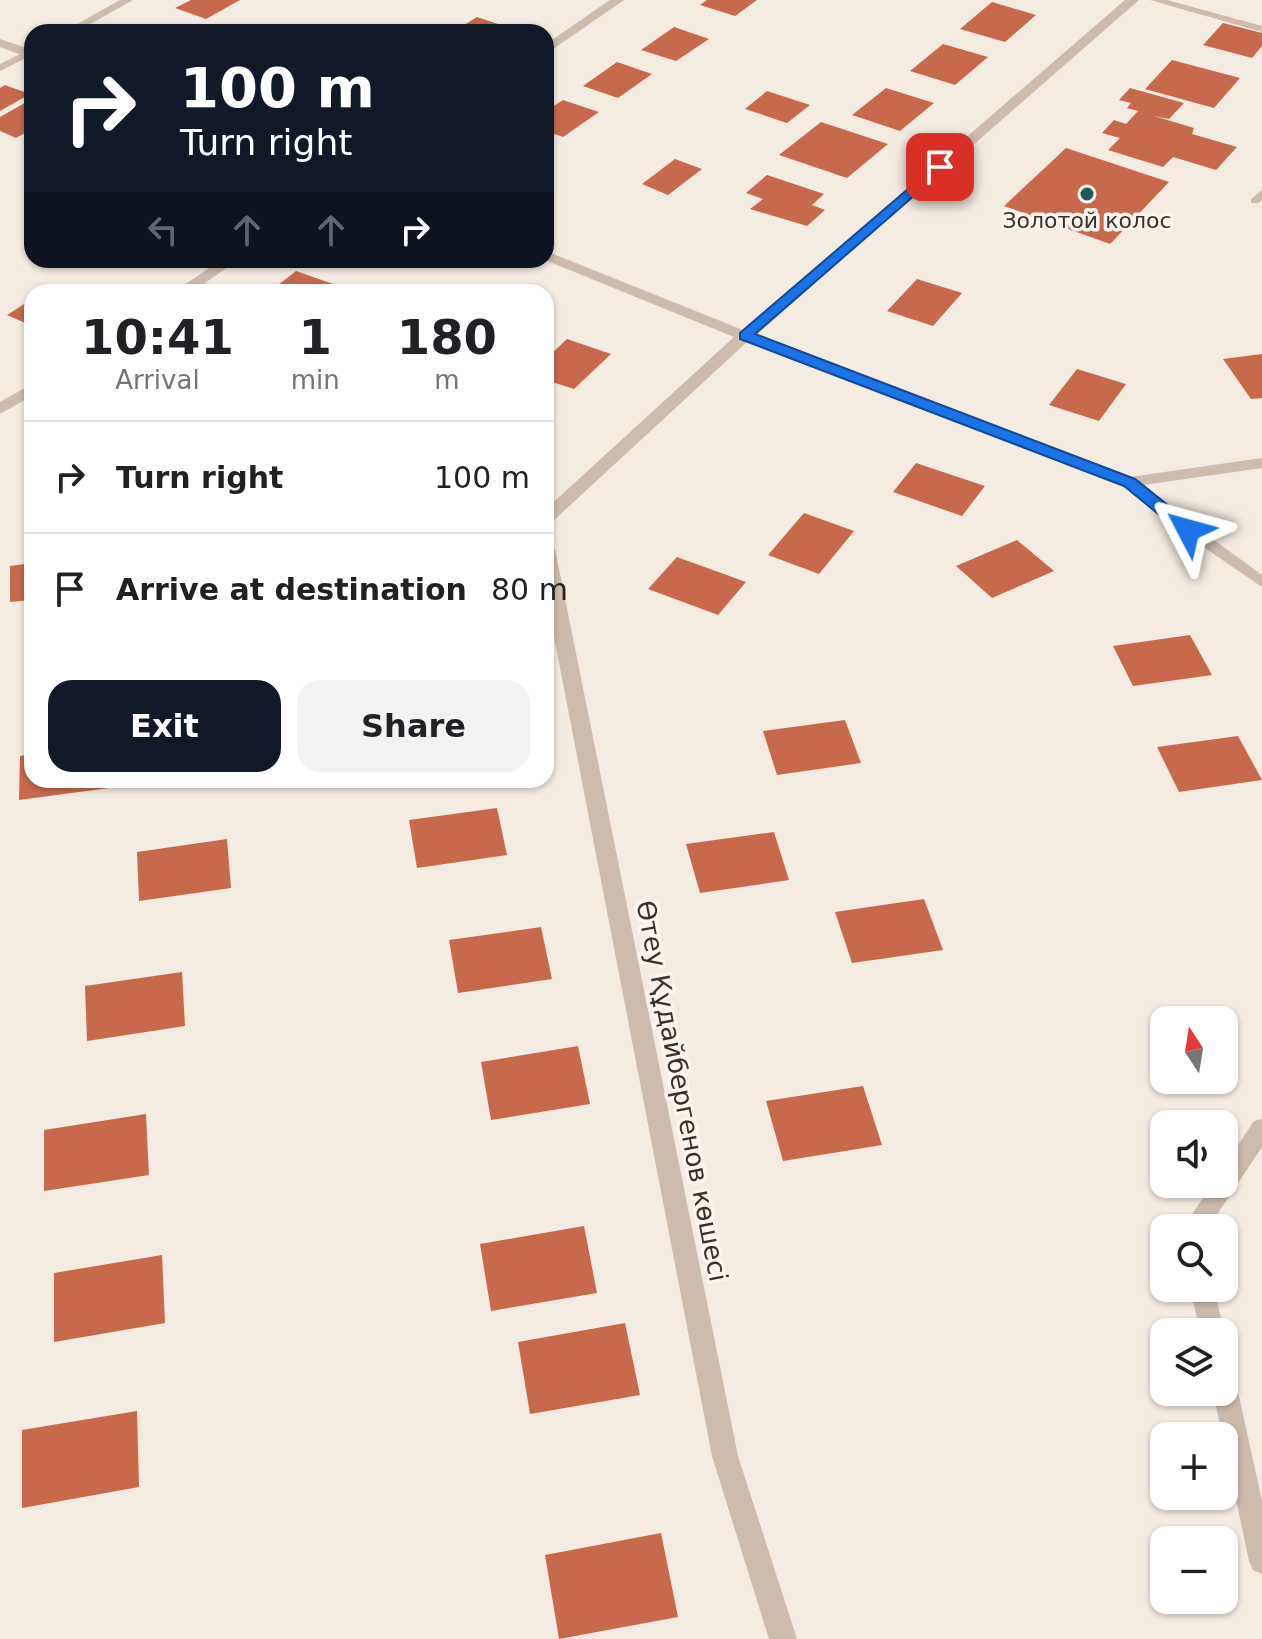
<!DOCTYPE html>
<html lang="en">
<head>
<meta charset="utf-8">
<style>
	body { margin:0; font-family:"DejaVu Sans",sans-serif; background:#f2f2f2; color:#202124; height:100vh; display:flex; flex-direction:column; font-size:30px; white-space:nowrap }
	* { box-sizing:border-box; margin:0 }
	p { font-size:26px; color:#757577 }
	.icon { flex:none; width:44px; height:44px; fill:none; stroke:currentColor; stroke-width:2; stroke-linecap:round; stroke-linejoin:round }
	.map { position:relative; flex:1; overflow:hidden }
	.details { position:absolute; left:24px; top:284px; width:530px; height:504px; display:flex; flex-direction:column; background:#fff; border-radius:24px; box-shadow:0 2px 6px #0004 }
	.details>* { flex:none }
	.top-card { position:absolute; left:24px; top:24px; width:530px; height:244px; border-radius:24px; box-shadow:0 2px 6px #0004; background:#111827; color:#fff; overflow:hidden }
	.needle { width:52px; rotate:348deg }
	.controls { position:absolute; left:1150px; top:1006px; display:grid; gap:16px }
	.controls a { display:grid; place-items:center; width:88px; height:88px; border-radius:16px; background:#fff; box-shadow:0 2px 6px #0004; font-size:40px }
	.pin { position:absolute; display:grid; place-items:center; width:68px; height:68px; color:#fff; margin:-34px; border-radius:16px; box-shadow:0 4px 12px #0006 }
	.me { position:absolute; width:88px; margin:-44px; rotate:309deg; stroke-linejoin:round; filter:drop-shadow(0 0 6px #0008) }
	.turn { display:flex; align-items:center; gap:28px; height:168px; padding:0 24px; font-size:36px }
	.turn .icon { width:104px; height:104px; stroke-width:2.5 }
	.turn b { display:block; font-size:56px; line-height:68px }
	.lanes { display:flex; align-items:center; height:76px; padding:0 24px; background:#0003; justify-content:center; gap:40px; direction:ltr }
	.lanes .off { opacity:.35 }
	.eta { display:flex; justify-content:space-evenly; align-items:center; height:136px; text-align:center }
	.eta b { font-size:48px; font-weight:700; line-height:56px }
	.primary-button { display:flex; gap:16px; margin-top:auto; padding:16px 24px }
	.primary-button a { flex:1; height:92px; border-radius:24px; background:#111827; color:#fff; font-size:32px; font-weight:700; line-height:92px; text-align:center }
	.primary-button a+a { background:#f2f2f2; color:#202124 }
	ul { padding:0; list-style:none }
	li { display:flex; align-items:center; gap:24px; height:112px; padding:0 24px; border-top:2px solid #e0e0e0 }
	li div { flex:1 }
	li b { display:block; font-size:30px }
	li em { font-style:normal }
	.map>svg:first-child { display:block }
</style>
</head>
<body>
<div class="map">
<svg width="1262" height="1639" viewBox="0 0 1262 1639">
	<rect width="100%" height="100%" fill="#f4ebe1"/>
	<g fill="#c8694b">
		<polygon points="191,0 240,0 206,19 175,8"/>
		<polygon points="707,0 757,0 735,16 700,5"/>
		<polygon points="992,2 1036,15 1005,42 960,29"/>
		<polygon points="477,17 510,28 504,32 453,32"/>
		<polygon points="1223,23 1262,33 1262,46 1252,58 1203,45"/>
		<polygon points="674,27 709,39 676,61 641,50"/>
		<polygon points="943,44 988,57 955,85 910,71"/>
		<polygon points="1172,60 1240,78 1214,108 1145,89"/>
		<polygon points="617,62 652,74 618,98 583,86"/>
		<polygon points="5,85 30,94 0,111 0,88"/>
		<polygon points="886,88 934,103 900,131 852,115"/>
		<polygon points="1130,88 1184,103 1169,119 1154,116 1194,128 1192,134 1237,147 1216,170 1173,157 1163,167 1108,150 1120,138 1102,133 1114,120 1126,124 1138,111 1127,108 1131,103 1119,100"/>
		<polygon points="767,91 810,105 787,123 745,109"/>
		<polygon points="30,100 32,129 16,138 0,131 0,117"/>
		<polygon points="563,100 599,112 563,137 546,131 546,111"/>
		<polygon points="821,122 888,144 847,178 779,155"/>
		<polygon points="1066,148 1169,182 1110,244 1004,206"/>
		<polygon points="675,159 702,169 668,195 642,184"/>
		<polygon points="767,175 824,194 812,205 825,210 807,226 750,209 763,199 746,193"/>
		<polygon points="296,271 336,285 327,292 269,292"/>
		<polygon points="917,279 962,293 933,326 887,311"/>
		<polygon points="32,299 32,326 7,315"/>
		<polygon points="567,339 611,354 574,389 546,380 546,359"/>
		<polygon points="1262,354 1262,398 1251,399 1223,359"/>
		<polygon points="1077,369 1126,384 1099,421 1049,405"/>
		<polygon points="916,463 985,486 962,516 893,492"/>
		<polygon points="804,513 854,531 819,574 768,555"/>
		<polygon points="1017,540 1054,571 992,598 956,566"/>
		<polygon points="677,557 746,582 718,615 648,589"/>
		<polygon points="32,563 32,600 10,602 10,566"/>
		<polygon points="1190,635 1212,675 1133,686 1113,646"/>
		<polygon points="845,720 861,763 777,775 763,731"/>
		<polygon points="1238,736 1262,780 1179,792 1157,747"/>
		<polygon points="32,754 32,780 108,780 109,788 19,800 20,756"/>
		<polygon points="497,808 507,855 417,868 409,820"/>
		<polygon points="774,832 789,880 700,893 686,844"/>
		<polygon points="227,839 231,888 139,901 137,852"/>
		<polygon points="924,899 943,950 852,963 835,912"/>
		<polygon points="541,927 552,979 458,993 449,940"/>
		<polygon points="182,972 185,1026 87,1041 85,986"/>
		<polygon points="578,1046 590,1104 491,1120 481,1062"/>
		<polygon points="863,1086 882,1145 783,1161 766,1101"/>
		<polygon points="146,1114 149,1175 44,1191 44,1130"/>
		<polygon points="584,1226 597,1293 491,1311 480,1244"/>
		<polygon points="162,1255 165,1323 54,1342 54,1273"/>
		<polygon points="625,1323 640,1395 530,1414 518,1342"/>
		<polygon points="137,1411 139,1487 22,1508 22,1430"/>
		<polygon points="661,1533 678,1617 559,1639 545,1555"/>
	</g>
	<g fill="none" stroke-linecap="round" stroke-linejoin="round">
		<g fill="#cdbbac" fill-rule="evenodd">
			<polygon points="120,0 133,0 76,32 63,32"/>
			<polygon points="1150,0 1167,0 1262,26 1262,32"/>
			<polygon points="32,48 32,55 0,71 0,64"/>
			<polygon points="1262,190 1262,200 1259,203 1251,203 1251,199"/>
			<polygon points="1129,478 1262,575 1262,587 1183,533 1124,485 1124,479"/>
		</g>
		<g fill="#cdbbac" fill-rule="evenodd">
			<polygon points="610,0 624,0 546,54 546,44"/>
			<polygon points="1125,0 1139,0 756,335 1130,477 1262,458 1262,468 1129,487 747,342 552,522 546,523 546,509 734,337 545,260 546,251 743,330"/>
			<polygon points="0,39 32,50 32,59 0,47"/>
			<polygon points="221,260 238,260 192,292 174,292"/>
			<polygon points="32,384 32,396 0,414 0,402"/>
			<polygon points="546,543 555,549 738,1456 797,1639 769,1639 712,1456 546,595"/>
			<polygon points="1262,1119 1262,1147 1208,1228 1183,1228 1212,1184 1224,1184 1224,1166 1254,1121"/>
			<polygon points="1190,1288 1214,1288 1224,1332 1224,1333 1200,1332"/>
			<polygon points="1224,1375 1233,1379 1237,1387 1262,1501 1262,1574 1253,1570 1249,1561 1213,1392 1224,1392"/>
		</g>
	</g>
	<polygon fill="#1a73e8" stroke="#114b97" stroke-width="2" points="936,165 947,167 755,334 1135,479 1194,526 1194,534 1183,534 1124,486 740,339 740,333"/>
	<circle fill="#1f5a5e" stroke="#fbf5ee" stroke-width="3" cx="1087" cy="194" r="8"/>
	<g text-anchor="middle" stroke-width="7" stroke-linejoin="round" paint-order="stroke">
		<g font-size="22" fill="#3b302b" stroke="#fbf5ee">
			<text x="1087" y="228">Золотой колос</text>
		</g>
		<g font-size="26" fill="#3b302b" stroke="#fbf5ee">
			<text transform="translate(682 1091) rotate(79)" y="9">Өтеу Құдайбергенов көшесі</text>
		</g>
	</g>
</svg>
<div class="controls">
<a><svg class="needle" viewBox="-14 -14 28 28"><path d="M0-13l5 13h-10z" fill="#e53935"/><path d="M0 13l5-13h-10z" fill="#757577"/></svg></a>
<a><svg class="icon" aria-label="sound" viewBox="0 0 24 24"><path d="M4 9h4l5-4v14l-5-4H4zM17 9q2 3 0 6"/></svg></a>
<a><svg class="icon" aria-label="search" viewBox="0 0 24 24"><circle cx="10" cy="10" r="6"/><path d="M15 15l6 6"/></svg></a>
<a><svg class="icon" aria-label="layers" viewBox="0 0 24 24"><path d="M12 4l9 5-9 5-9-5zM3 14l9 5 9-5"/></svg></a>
<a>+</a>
<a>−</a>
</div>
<div class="pin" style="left:940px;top:167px;background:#d93025"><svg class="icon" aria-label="arrive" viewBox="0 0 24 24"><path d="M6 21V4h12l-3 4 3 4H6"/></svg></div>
<svg class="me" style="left:1188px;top:530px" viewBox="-20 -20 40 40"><path d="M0-17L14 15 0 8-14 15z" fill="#1a73e8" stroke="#fff" stroke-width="4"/></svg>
<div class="top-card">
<div class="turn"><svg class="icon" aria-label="right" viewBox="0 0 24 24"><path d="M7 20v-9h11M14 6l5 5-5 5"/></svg><div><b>100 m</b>Turn right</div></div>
<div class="lanes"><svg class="icon off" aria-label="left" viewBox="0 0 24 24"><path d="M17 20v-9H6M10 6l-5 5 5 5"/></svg><svg class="icon off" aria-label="ahead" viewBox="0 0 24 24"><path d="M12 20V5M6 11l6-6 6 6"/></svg><svg class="icon off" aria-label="ahead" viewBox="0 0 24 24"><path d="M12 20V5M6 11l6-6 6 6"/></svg><svg class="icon" aria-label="right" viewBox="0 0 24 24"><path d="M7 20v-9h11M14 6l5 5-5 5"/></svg></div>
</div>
<section class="details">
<div class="eta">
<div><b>10:41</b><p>Arrival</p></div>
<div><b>1</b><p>min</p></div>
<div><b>180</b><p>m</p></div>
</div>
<ul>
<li><svg class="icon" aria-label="right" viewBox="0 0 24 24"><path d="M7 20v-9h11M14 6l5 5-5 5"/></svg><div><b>Turn right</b></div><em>100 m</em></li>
<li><svg class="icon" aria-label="arrive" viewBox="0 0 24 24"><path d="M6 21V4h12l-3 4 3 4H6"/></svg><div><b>Arrive at destination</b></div><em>80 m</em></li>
</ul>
<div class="primary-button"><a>Exit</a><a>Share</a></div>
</section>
</div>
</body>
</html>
